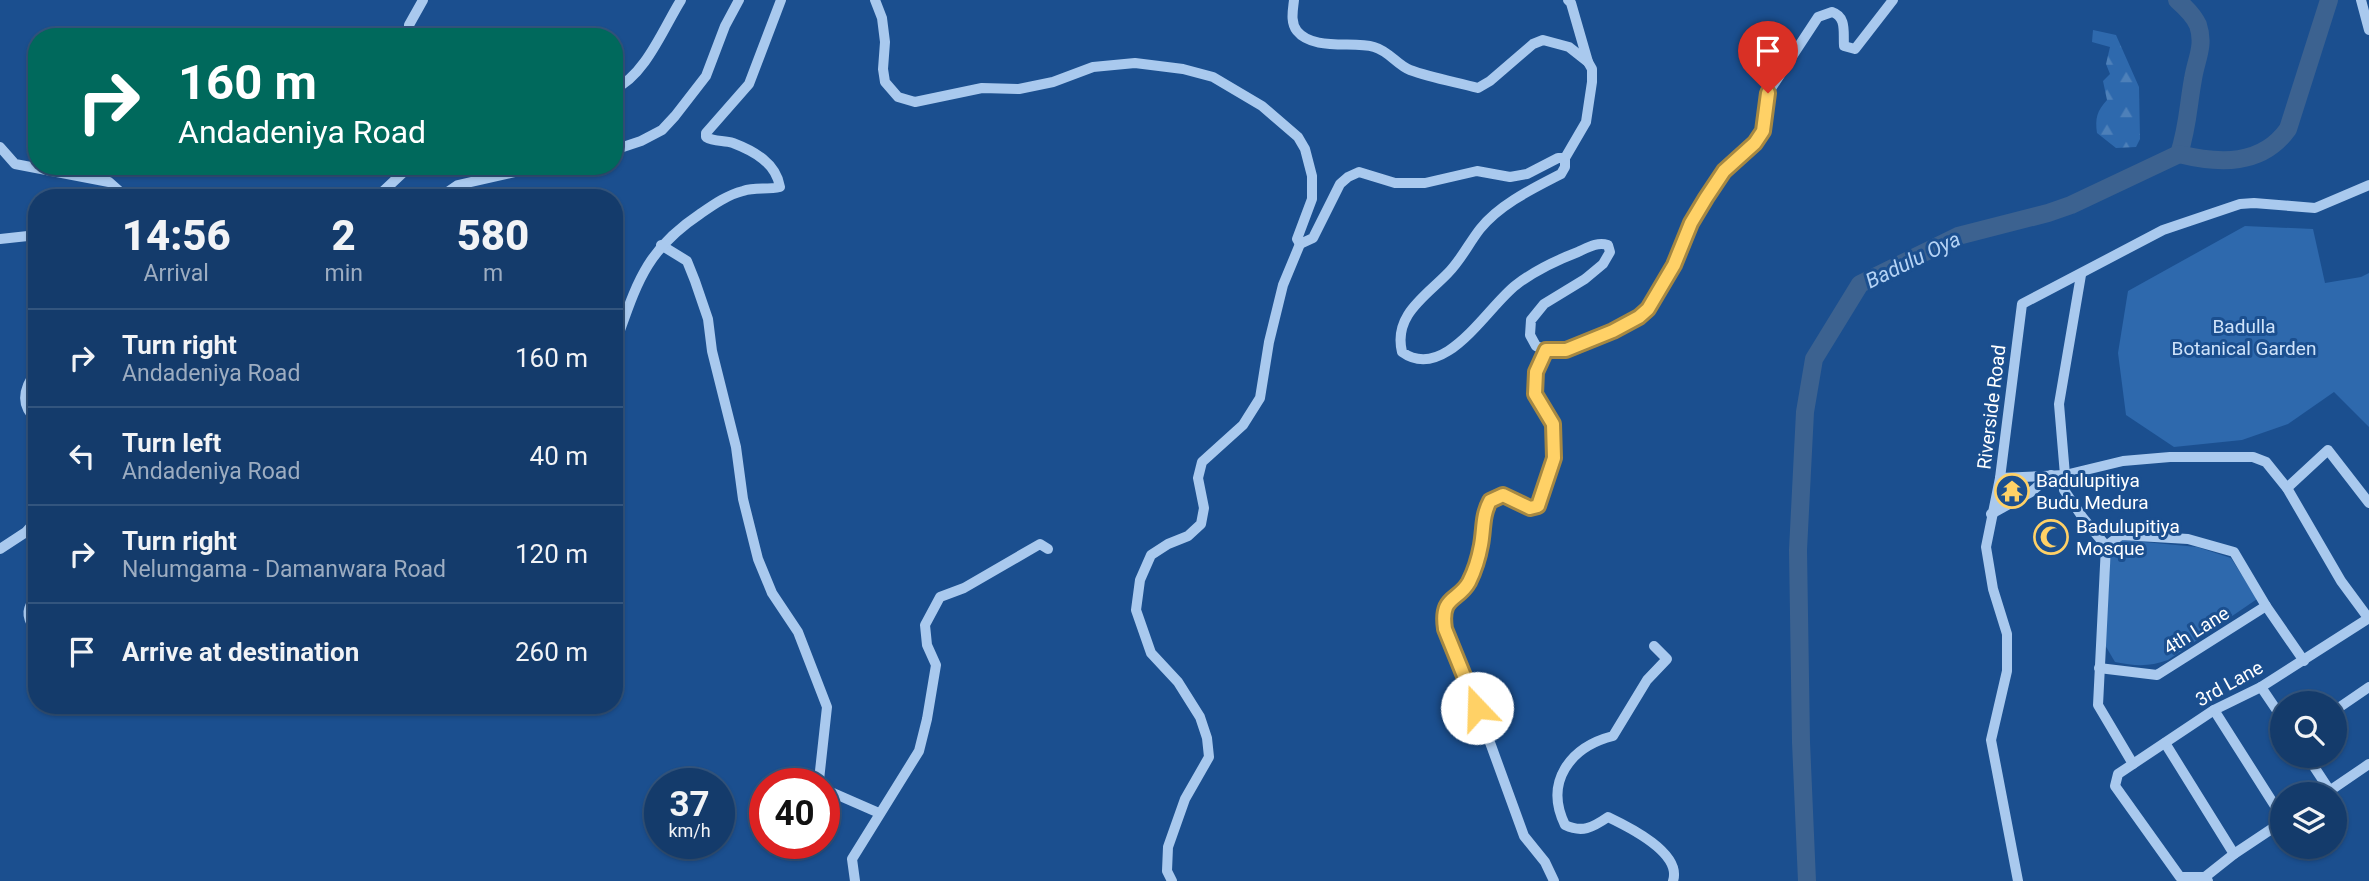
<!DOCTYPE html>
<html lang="en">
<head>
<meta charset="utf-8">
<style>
	body { margin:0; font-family:Roboto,sans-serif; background:#214673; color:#f1f3f6; height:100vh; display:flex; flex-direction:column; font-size:26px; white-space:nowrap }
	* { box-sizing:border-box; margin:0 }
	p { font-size:23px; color:#9dadc1 }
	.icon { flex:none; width:38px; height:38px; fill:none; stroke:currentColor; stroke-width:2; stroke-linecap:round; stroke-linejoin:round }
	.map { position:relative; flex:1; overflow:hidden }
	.panel { position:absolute; left:28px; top:189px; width:595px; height:525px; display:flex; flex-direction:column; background:#143b6b; border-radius:28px; box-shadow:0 2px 5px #0004,0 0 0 2px #33557e }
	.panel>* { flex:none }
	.hud { position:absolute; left:28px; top:28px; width:595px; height:147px; border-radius:28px; box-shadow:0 2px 5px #0004,0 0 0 2px #33557e; background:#00695c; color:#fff; overflow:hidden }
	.tools { position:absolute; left:2270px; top:691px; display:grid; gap:14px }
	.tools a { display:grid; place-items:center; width:77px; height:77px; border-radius:50%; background:#143b6b; box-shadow:0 2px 5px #0004,0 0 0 2px #33557e; font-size:35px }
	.speed { position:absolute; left:644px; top:768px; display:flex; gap:14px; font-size:35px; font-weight:700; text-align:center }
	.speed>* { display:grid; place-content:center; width:91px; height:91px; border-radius:50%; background:#143b6b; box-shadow:0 2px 5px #0004,0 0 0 2px #33557e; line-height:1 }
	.speed small { font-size:18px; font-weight:400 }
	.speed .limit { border:10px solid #d22; background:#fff; color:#111 }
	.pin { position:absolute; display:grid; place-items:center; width:60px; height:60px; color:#fff; margin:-72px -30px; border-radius:50% 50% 50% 0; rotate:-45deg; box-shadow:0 0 7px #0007 }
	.pin .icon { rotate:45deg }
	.me { position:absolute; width:77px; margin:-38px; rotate:339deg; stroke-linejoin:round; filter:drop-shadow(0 0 5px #0008) }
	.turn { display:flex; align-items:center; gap:24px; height:147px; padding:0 35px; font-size:32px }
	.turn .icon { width:91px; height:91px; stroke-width:2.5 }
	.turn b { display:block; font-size:49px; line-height:60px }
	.eta { display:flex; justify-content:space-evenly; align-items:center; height:119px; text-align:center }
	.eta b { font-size:42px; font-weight:800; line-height:49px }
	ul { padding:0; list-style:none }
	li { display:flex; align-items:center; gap:21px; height:98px; padding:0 35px; border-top:2px solid #33557e }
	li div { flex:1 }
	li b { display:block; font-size:26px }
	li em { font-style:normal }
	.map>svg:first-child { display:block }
</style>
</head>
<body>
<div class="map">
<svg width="2369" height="881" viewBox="0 0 2369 881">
	<defs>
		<pattern id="forest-firs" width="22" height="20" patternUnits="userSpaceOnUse" patternTransform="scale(1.75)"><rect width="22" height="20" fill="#2e69ad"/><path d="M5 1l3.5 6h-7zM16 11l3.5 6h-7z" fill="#4d80b9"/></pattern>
	</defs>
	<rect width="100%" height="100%" fill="#1b4f8f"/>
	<path fill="url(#forest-firs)" d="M2093,30L2116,35L2139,87L2140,139L2136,147L2116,148L2097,133C2095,118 2097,111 2107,100L2103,81L2110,74L2106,64L2110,47L2092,42Z"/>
	<g fill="#2e69ad">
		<polygon points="2245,226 2313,229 2325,283 2361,277 2369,273 2369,427 2334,392 2288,424 2242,440 2174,447 2126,415 2118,353 2128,291"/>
		<path d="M2123,540L2197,547L2231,558L2257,599L2168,660C2149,667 2135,666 2115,662L2105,645L2111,547Z"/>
	</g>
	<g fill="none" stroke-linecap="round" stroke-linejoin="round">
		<g stroke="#3c6290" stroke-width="18">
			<path d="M2177,0C2185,7 2194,16 2198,25C2205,46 2196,59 2193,79C2188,106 2188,126 2179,154"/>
			<path d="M1807,881L1801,742L1798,550L1805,412L1814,359L1860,284L1958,236L2048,213L2071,205L2179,154C2219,164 2262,166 2288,129L2329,0"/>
		</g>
		<g stroke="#a9c9ee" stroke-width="10">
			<path d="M875,0L882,18L885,42L883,69L885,82L898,97L915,102L982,88L1019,89L1053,82L1093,67L1135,63L1183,69L1213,77L1262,106L1298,137L1305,149L1312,176V199L1297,239L1300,244L1313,238L1340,184L1348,177L1359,172L1395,183H1425L1477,171L1510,177L1527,174L1558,158H1565V167L1561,174C1534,188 1500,204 1480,229C1469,243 1461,260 1448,273C1426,296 1393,315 1402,352C1445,383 1487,307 1516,285C1534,271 1557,260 1578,252C1589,247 1597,242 1608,245L1610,252L1603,264L1585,279L1544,304L1531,320L1530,335L1536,346L1546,350H1566L1613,331L1638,317L1648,308L1674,265L1691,223L1706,198L1724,171L1755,143L1763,131L1768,93L1818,17L1832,12C1847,17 1843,32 1844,46L1855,49L1893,0"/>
			<path d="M1294,0C1293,10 1290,22 1297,31C1313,51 1353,41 1374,47C1389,51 1397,65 1410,70C1432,78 1456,82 1478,88L1490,81L1533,44L1543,40L1569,47L1588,62L1592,69V82L1586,122L1565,158"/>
			<polyline points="1568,0 1571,3 1588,62"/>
			<polyline points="2361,0 2369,30"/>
			<polyline points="409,25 423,0"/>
			<path d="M614,89C645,76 664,27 681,0"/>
			<polyline points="0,147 15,164 109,182 127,198"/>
			<polyline points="614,150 641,141 662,130 675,116 706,76 725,26 739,0"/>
			<polyline points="376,198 410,166"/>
			<polyline points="439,198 458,185 541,166"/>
			<polyline points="0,239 37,235"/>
			<polyline points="661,245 687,261 695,281 708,319 712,351 736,447 743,499 758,559 772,593 798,632 827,707 819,780 821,784"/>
			<polyline points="2081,275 2059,404 2065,475 2064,490 2083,518 2106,546"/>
			<path d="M614,347C636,287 643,252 700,214C713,205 727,195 743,191C755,187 767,190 780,187C776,163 754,151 733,143C724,140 714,142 706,137V133L749,84L781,0"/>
			<polyline points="1546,350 1536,372 1535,394 1553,424 1554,458 1538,506 1530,508 1503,495 1490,501 1484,512 1481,544 1468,584 1451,599 1443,616 1445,629 1468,682 1524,836 1545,862 1554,881"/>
			<path d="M37,370C24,387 19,405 37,420"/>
			<polyline points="2000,478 2065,475 2123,461 2170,457 2253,457 2266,462 2287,488 2341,581 2369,619"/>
			<polyline points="2287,488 2328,450 2369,503"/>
			<polyline points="1991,514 2031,492 2051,475"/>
			<polyline points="0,549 26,532 37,520"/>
			<path d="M35,630C25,615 27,608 37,595"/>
			<path d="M1654,646L1667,659L1647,680L1613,736C1570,747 1544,782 1565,825C1582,833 1592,828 1608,817C1629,827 1682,853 1673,881"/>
			<polyline points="2099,668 2157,675 2266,606"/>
			<polyline points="2261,687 2282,718"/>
			<polyline points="2214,710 2282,817"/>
			<polyline points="2334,711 2369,687"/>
			<polyline points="2165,743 2234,854"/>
			<polyline points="2307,756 2330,791"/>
			<polyline points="2133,764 2098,705 2106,546 2121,535 2188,539 2234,552 2266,606 2304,661"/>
			<polyline points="824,789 879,813"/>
			<polyline points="2325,794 2369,764"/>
			<polyline points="855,881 852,859 919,751 927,719 936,665 927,645 925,625 940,597 964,588 1040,544 1048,549"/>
			<polyline points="1172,881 1167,871 1168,847 1185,799 1209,757 1207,738 1200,717 1178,682 1151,653 1136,610 1140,580 1151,555 1168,544 1188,536 1201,524 1204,508 1198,478 1202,462 1243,425 1260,398 1269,342 1283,285 1300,244"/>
			<polyline points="2018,881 1991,740 2007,671 2007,634 1993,589 1986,547 2000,478 2022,304 2163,230 2240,204 2254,203 2315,208 2369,185"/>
			<polyline points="2203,881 2205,877 2180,877 2115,786 2118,774 2214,710 2261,687 2369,618"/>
			<polyline points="2208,881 2205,877 2234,854 2282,822"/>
		</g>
	</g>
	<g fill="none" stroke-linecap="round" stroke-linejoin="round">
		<g stroke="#a68842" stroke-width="18">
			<path id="route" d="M1477,708L1445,629C1440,595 1458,602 1469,582C1474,572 1479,556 1481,545C1484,529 1482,516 1490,501L1503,495L1530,508L1538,506L1554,458L1553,424L1535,394L1536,372L1546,350H1566L1613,331L1639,317L1648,309L1674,265L1691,223L1706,198L1724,171L1755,143L1763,131L1768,93"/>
		</g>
		<use href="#route" stroke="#ffd166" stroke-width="12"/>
	</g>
	<defs>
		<g id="temple-ring" transform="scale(1.75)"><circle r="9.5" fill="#1b4f8f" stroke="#ffd166" stroke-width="1.5"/><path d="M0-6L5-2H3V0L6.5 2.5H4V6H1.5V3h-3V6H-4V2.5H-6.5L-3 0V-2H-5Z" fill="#ffd166"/></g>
		<g id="mosque-ring" transform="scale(1.75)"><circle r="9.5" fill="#1b4f8f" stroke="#ffd166" stroke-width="1.5"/><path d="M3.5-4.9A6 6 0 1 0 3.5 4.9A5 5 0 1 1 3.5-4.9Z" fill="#ffd166"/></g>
	</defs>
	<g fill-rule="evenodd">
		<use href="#temple-ring" x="2012" y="491"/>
		<use href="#mosque-ring" x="2051" y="537"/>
	</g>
	<g text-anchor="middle" stroke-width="6" stroke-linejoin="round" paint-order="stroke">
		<g font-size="19" fill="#cfe3fa" stroke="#1b4f8f">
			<text x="2244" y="333">Badulla<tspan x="2244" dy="22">Botanical Garden</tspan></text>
		</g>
		<g font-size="19" fill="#fff" stroke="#1b4f8f">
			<text transform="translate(1991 407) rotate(-83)" y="7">Riverside Road</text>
			<text transform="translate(2196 630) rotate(-32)" y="7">4th Lane</text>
			<text transform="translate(2229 683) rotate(-29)" y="7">3rd Lane</text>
		</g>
		<g font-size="19" fill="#fff" stroke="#1b4f8f" text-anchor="start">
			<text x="2036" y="487">Badulupitiya<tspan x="2036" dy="22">Budu Medura</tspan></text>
			<text x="2076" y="533">Badulupitiya<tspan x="2076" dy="22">Mosque</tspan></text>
		</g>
		<g font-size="21" font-style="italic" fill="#b5d3f5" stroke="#1b4f8f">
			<text transform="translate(1913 260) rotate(-26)" y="7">Badulu Oya</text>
		</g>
	</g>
</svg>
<div class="tools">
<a><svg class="icon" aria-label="search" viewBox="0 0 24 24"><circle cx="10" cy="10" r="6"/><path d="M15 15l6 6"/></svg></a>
<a><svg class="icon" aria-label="layers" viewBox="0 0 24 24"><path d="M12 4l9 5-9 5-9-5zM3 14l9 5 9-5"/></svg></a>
</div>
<div class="speed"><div>37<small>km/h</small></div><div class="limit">40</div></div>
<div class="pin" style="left:1768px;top:93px;background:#d93025"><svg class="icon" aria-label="arrive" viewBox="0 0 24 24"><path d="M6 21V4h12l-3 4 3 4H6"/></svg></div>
<svg class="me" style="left:1477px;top:708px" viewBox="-20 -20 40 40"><circle r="19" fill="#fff"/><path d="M0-13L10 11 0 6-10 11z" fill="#ffd166"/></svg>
<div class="hud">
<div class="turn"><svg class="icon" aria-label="right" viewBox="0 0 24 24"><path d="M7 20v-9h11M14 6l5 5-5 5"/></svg><div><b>160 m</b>Andadeniya Road</div></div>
</div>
<section class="panel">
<div class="eta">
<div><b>14:56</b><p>Arrival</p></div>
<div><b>2</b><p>min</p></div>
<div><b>580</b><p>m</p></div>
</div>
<ul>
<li><svg class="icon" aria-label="right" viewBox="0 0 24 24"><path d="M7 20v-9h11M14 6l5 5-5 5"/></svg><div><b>Turn right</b><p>Andadeniya Road</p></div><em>160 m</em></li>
<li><svg class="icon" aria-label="left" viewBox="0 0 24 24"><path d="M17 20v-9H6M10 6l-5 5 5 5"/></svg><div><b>Turn left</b><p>Andadeniya Road</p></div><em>40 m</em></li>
<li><svg class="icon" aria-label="right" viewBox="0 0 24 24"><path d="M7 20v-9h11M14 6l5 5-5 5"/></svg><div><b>Turn right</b><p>Nelumgama - Damanwara Road</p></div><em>120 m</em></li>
<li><svg class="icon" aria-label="arrive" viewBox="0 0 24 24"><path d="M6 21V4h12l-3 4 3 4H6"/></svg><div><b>Arrive at destination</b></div><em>260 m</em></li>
</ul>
</section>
</div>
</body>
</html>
